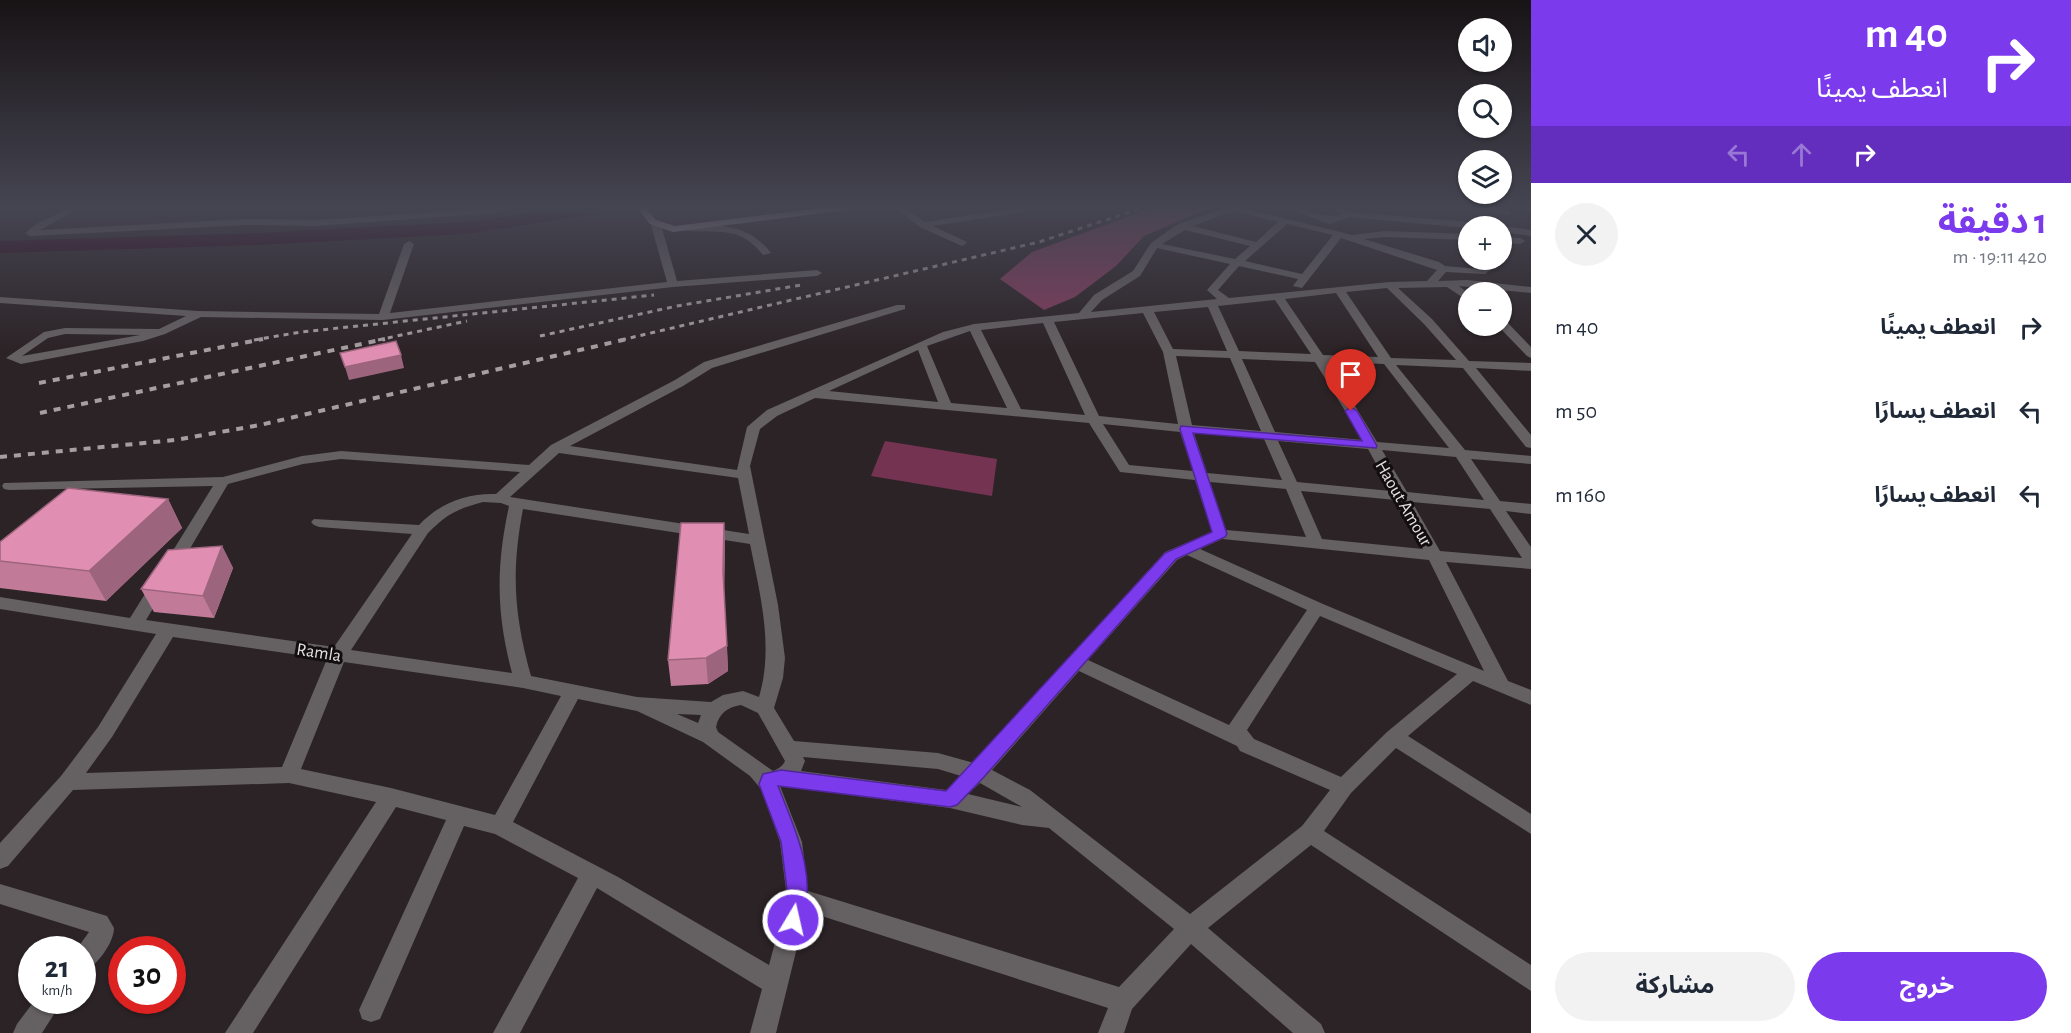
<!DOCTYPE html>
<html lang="ar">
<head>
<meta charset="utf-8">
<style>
	body { margin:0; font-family:"Alegreya Sans","Noto Sans Arabic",sans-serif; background:#f2f2f3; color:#1f2937; direction:rtl; height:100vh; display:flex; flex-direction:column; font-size:22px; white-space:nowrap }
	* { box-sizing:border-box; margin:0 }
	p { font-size:20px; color:#747a83 }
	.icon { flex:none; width:33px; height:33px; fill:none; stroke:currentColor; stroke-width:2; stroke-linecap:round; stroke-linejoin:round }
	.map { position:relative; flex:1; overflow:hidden; direction:ltr }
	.drawer { display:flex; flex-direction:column; background:#fff; width:540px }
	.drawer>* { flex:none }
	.banner { background:#7c3aed; color:#fff; overflow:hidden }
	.controls { position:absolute; left:1458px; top:18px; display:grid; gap:12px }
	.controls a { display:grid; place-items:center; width:54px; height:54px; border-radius:50%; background:#fff; box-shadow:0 2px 4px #0004; font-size:30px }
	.speed { position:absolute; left:18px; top:936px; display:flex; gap:12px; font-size:30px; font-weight:700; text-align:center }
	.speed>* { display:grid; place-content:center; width:78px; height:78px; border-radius:50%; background:#fff; box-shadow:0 2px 4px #0004; line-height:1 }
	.speed small { font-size:15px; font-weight:400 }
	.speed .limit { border:9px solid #d22; background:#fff; color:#111 }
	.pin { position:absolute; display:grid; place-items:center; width:51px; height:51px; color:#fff; margin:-62px -26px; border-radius:50% 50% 50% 0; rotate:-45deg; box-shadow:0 0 6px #0007 }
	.pin .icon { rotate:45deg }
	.me { position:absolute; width:66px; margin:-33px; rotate:9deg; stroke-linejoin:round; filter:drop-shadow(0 0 4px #0008) }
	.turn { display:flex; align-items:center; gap:21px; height:126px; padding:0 24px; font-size:27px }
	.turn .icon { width:78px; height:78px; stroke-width:2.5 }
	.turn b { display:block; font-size:42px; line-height:51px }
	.lanes { display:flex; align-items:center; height:57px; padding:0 24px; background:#0003; justify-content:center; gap:30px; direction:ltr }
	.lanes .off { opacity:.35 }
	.round { display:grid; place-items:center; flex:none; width:63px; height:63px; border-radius:32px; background:#f2f2f3 }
	.overview { display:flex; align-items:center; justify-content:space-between; height:102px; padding:0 24px }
	h1 { font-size:36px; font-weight:700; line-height:45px; color:#7c3aed }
	.action { display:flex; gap:12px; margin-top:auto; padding:12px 24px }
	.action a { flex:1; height:69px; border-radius:36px; background:#7c3aed; color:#fff; font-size:24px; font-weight:700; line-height:69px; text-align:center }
	.action a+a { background:#f2f2f3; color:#1f2937 }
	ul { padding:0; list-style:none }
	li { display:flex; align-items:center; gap:18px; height:84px; padding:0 24px }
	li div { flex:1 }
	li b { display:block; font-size:22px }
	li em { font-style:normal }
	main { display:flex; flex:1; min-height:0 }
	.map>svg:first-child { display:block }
</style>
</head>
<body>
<main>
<section class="drawer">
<div class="banner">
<div class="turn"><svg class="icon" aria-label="right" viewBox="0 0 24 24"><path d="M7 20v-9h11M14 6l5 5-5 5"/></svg><div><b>40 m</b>انعطف يمينًا</div></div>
<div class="lanes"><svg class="icon off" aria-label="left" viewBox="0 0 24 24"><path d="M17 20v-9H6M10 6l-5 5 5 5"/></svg><svg class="icon off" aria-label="ahead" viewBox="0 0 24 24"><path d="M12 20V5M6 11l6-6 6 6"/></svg><svg class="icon" aria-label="right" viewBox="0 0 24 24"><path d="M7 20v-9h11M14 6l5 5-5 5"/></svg></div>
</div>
<div class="overview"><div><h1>1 دقيقة</h1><p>420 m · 19:11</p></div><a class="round"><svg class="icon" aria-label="close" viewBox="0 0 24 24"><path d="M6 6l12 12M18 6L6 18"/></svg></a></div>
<ul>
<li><svg class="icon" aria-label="right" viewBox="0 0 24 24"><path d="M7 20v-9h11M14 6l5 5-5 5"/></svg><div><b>انعطف يمينًا</b></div><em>40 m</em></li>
<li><svg class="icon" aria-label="left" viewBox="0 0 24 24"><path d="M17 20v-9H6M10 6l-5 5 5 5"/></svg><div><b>انعطف يسارًا</b></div><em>50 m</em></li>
<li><svg class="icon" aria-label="left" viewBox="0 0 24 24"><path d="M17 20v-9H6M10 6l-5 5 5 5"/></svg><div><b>انعطف يسارًا</b></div><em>160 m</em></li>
</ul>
<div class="action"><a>خروج</a><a>مشاركة</a></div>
</section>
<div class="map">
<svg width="1531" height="1033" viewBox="0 0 1531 1033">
	<rect width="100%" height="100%" fill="#2c2326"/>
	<polygon fill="#733351" points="885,441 997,459 992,496 871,476"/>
	<polygon fill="#843c5e" points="1154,207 1212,207 1144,236 1116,266 1075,297 1044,310 1000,279 1032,252"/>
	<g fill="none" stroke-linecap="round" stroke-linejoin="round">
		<polygon fill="#2c0016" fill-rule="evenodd" points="567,207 612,207 609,211 602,213 467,234 257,245 0,253 0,241 257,233 467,222"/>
		<g fill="#656062" fill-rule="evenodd">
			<polygon points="72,207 82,207 40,230 247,219 315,220 512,207 494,213 315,226 247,225 30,236 25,233 36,224"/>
			<polygon points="894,207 903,207 925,222 1024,207 1029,209 1025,212 933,226 965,241 967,243 962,246 920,227"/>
			<path d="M1228,207H1238L1352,235L1385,231L1468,234V240L1385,237L1364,239L1439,262L1445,266L1479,269L1478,260H1488L1490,270L1485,274L1446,272L1438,281L1467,280L1531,287V293L1459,286L1468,293V301L1447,287L1398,288L1432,319L1469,361L1531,363V371L1476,368L1531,435V448L1526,447L1463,368L1396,365L1465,450L1531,456V464L1471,459L1500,501L1531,504V514L1506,511L1531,547V569L1446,562L1508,681L1531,690V705L1473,681L1408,736L1531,814V834L1396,748L1351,793L1324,831L1531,965V991L1311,845L1208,928L1321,1024L1325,1033H1293L1191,944L1132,1009L1124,1033H1098L1108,1008L806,911L776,1033H750L762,989L597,888L520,1033H493L578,878L495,834L464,826L380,1019L371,1022L362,1019L359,1010L446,820L396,807L253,1033H225L376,802L289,783L73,790L8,866L0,869V843L61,776L98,727L156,634L0,609V597L130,618L153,581H165L167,585L146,620L334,647L412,534L319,527L314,525L311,522L314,519L419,525C440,503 466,493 496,494L520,472L341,459L303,464L228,484L178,569H166L164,565L213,486L9,490L4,489L2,486L4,483L223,477L302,456L341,451L529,465L551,445L675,380L704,362L897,305H905V309L712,368L683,386L570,446L737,470L747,427L767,410L943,332L974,324L1079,313L1094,295L1133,271L1151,243L1178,224ZM1233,211L1278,222L1256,242L1193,226ZM1287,224L1333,235L1302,274L1245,261ZM1185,230L1250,246L1235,259L1162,244ZM1341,238L1437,270L1427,281L1389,282L1229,298L1218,290L1239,266L1298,279L1293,286L1302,288ZM1157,248L1230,264L1207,290L1217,299L1091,312L1102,300L1140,276ZM1387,288L1424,324L1456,360L1391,358L1346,292ZM1336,293L1378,357L1323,355L1285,299ZM1275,300L1311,354L1239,351L1218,306ZM1208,307L1227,351L1173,349L1154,312ZM1143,313L1163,352L1178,424L1099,416L1054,322ZM1043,323L1085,415L1021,409L981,330ZM970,331L1007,408L951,403L927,346ZM918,350L938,402L829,391ZM1176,356L1230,358L1261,431L1192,425ZM1242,359L1315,362L1363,440L1275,432ZM1328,362L1384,364L1449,448L1377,442ZM815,398L1089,423L1120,472L1195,480L1212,532L1165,552L974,763L938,753L794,741L774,708L783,678L785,658L778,605L750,466L760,429L777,416ZM1103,424L1180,432L1193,471L1129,465ZM1194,433L1264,439L1282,480L1207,473ZM1278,441L1368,449L1391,491L1297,482ZM1382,450L1456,457L1484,500L1407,492ZM559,453L738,478L749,534L510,497ZM1210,482L1286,489L1306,537L1226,530ZM1301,491L1396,500L1423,549L1322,539ZM483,502L501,503L509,506C496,566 496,613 512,673L351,650L428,533C447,514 457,509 483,502ZM1412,502L1490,509L1522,558L1440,551ZM523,509L750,544C760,594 774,647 759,697L743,691L723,695L711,702L637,697L531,676C514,615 511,572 523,509ZM1222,539L1429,560L1484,671L1323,604L1200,549ZM1187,555L1307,610L1229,725L1088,660L1177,560ZM1320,616L1457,674L1387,732L1341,777L1254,739L1247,730ZM173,637L327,659L282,767L86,773L112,737ZM344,662L523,688L561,696L495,815L391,788L301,769ZM1079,671L1237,746L1240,751L1330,790L1302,826L1190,914L1030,790L992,770ZM578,699L637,711L703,742L750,776L761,789L780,842L787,898L769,965L618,877L513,822ZM741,705L758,713L785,761C783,766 778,769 773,771L718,732L716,727C719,713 728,707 741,705ZM677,714L701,715L698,723ZM803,757L938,769L961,776L946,790L801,771L805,761ZM980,783L1022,807L968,794ZM780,786L950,808L1022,825L1049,828L1174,929L1119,987L808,891L802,842Z"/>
			<path d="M1285,207C1306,205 1320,221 1341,214L1332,207H1342L1350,212L1480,223L1485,226L1468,228L1349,217L1329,224Z"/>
			<polygon points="1473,207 1491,207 1512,212 1508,215"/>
			<polygon points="1517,207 1531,207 1531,212 1518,209"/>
			<path d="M656,222L661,225L677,281L817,270L822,273L817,276L673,287L383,320L201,317L165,334L143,341L21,364L6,358L44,332L65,328L159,329L186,316L0,303V297L198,311L379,314L404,244L409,241L414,244L390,313L667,282L651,225ZM65,334L140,335L22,356L48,338Z"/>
			<path d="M685,225C719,224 749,224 771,253L763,255C738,223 716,235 682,230V226Z"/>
			<polygon points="1501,226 1502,226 1531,230 1531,236 1502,232"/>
			<polygon points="1502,237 1520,238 1525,241 1520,244 1502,243"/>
			<polygon points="1502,320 1506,321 1531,347 1531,358 1527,356 1498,326 1502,326"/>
			<path d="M0,884L107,916L114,928C114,943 96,967 82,973V950H76L89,932L0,904Z"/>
			<polygon points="35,1000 63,1000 42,1033 13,1033 17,1024"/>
		</g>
		<polygon fill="#a59a9e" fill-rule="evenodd" points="637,207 645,207 656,220 675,226 829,207 851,207 847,210 673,232 650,224"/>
		<g stroke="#a69ea1" stroke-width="3" stroke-dasharray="5 5" stroke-linecap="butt">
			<polyline points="540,336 677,306 801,285"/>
			<polyline points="254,340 301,332 654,295"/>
			<polyline points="378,340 467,321"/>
			<polyline points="621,340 1039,242 1145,207"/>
		</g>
		<g stroke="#a69ea1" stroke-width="4" stroke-dasharray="7 7" stroke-linecap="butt">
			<polyline points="39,383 263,339"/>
			<polyline points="40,413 385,339"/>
			<polyline points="0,457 175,440 260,425 627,339"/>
		</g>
	</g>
	<g fill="#c17b99">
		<polygon points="168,499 182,528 106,601 0,588 0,542"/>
		<polygon points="724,523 725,547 724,589 728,671 708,684 671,686 668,660"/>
		<polygon points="222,546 233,568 214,618 154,612 141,589"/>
	</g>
	<g fill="#9d647d">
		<polygon points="401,355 404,368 349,380 345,367"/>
		<polygon points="168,499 182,528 106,601 89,571"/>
		<polygon points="724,523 725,547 724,596 723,572"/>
		<polygon points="222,546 233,568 214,618 203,596"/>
		<polygon points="727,646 728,671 708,684 706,658"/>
	</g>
	<g fill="#e08fb2" stroke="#9d647d" stroke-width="1.5">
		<polygon points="396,341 401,355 345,367 340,353"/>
		<polygon points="68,488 168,499 89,571 0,561 0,542"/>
		<polygon points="681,523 724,523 723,572 727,646 706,658 668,660"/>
		<polygon points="222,546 203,596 141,589 168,550"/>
	</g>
	<linearGradient id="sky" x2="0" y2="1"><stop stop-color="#181315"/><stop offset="0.59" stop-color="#454552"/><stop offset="1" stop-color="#454552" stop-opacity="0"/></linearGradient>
	<rect width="1531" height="351" fill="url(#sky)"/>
	<path fill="#7c3aed" stroke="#51269a" stroke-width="1.5" d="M1351,407L1357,411L1377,446L1376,448L1193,433L1227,534L1225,537L1176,559L984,777L957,805L950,807L778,786C795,829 820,881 800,927L793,929L785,927L782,920L788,898L781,842L759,784L763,774L781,770L946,791L1165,553L1212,532L1180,429L1181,426L1362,441L1345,411Z"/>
	<g text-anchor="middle" stroke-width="6" stroke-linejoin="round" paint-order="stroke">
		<g font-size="18" fill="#e6dfe1" stroke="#120d0f">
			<text transform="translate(1404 503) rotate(60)" y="6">Haout Amour</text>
			<text transform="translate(319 652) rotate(9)" y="6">Ramla</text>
		</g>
	</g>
</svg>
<div class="controls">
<a><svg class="icon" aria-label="sound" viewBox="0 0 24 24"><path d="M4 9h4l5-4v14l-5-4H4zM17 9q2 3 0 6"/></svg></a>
<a><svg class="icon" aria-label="search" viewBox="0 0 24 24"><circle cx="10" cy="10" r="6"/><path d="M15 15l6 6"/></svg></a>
<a><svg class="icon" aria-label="layers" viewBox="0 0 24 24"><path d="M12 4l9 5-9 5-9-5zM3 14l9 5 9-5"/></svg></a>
<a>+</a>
<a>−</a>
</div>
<div class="speed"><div>21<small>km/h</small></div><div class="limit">30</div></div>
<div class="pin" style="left:1351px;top:411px;background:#d93025"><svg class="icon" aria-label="arrive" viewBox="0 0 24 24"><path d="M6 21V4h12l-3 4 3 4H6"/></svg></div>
<svg class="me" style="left:793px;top:920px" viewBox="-20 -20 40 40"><circle r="17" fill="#7c3aed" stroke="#fff" stroke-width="3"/><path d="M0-11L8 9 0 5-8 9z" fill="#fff"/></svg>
</div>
</main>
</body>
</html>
